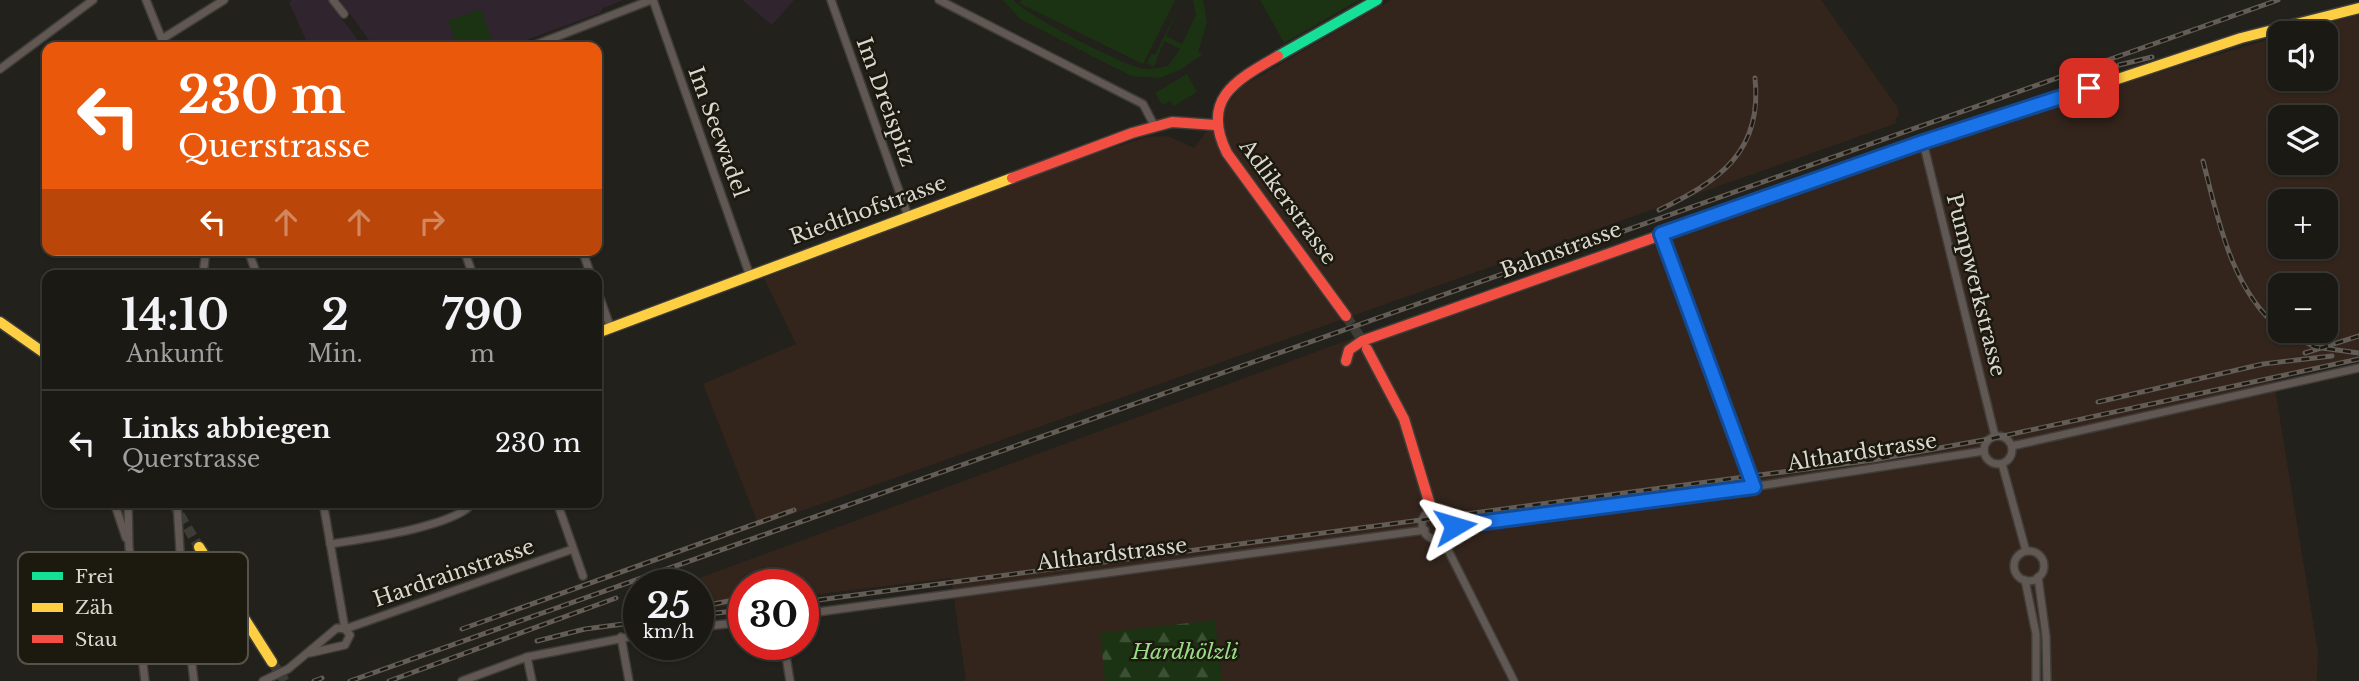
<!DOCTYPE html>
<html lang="de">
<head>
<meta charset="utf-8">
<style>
	body { margin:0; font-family:"Libre Baskerville",serif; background:#272622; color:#f1f3f6; height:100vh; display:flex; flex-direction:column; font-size:26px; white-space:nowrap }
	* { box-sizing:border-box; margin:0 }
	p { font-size:23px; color:#9fa0a0 }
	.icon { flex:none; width:38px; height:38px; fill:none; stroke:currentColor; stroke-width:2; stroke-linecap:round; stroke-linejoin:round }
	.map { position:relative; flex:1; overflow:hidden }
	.side { position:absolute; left:42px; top:270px; width:560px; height:238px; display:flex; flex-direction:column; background:#1a1914; border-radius:14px; box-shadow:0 2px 5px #0004,0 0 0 2px #383834 }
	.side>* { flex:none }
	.banner { position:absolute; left:42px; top:42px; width:560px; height:214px; border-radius:14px; box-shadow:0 2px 5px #0004,0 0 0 2px #383834; background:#ea580c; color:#fff; overflow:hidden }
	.controls { position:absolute; left:2268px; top:21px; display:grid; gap:14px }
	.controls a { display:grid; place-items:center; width:70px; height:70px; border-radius:14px; background:#1a1914; box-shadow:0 2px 5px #0004,0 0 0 2px #383834; font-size:35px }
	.speed { position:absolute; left:623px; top:569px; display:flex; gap:14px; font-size:35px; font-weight:700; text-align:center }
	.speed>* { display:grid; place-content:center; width:91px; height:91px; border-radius:50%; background:#1a1914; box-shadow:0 2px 5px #0004,0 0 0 2px #383834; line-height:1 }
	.speed small { font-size:18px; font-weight:400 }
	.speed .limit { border:10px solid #d22; background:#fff; color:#111 }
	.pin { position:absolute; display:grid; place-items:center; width:60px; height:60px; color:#fff; margin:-30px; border-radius:14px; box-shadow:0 4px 10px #0006 }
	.me { position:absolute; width:77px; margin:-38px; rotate:83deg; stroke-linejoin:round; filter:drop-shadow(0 0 5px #0008) }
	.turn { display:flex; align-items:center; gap:24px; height:147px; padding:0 21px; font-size:32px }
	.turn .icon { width:91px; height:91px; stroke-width:2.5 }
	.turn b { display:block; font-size:49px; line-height:60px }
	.lanes { display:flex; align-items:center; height:66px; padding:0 21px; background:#0003; justify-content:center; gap:35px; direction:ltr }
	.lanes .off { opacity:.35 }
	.eta { display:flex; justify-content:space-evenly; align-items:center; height:119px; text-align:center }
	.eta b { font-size:42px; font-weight:700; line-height:49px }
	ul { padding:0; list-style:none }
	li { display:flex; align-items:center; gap:21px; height:105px; padding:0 21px; border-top:2px solid #383834 }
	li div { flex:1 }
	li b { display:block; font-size:26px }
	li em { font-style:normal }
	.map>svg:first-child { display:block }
</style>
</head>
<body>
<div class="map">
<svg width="2359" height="681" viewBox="0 0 2359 681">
	<defs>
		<pattern id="forest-firs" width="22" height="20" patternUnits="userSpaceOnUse" patternTransform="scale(1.75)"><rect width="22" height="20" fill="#1b3312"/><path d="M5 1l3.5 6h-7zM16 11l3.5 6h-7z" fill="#3c5033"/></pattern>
	</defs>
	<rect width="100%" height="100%" fill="#22211b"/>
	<g fill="#33251c" fill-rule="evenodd">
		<polygon points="1391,0 1821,0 1898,108 1899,115 1895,120 1897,123 759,526 703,384 796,344 764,278 1063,163 1147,137 1168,136 1194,148 1241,87"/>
		<path d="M2359,15V359L2273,376L2318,652L2317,681H1222L1215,620L1106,681H966L951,578L803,596V584H744V604L698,609V584H683L1408,318L1941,130L2074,98L2280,36V79H2326V33H2289ZM2280,117H2326V163H2280ZM2280,201H2326V247H2280ZM2280,285H2326V331H2280Z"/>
	</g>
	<g fill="#30242e">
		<polygon points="292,0 328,0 363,47 309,47 289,2"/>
		<polygon points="340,0 624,0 603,8 600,13 507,47 374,47"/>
		<polygon points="742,0 794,0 772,25"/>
	</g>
	<polygon fill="url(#forest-firs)" points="1215,620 1222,681 1105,681 1100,633"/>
	<g fill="#1b3312">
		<path d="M1003,0H1013C1029,17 1117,62 1140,68C1150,70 1158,68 1168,66L1180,49L1164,41L1154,67L1147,63L1151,54L1155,55L1182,0L1166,36L1182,44L1196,15L1193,0H1203L1207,22L1198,52L1203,54L1180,70L1160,78L1131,76L1020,19Z"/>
		<polygon points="1021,0 1175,0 1143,64 1019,3"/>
		<polygon points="1260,0 1359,0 1284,43"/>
		<polygon points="481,9 494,46 458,47 448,21"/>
		<polygon points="1187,74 1197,92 1173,106 1170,101 1162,105 1155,93"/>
	</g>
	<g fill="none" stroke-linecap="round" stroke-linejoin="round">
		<g stroke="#3e3c36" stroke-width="10" stroke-dasharray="10 5" stroke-linecap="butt">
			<polyline points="1346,316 1366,346"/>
			<polyline points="172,502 199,547"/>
			<polyline points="272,662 285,681"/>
		</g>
		<g stroke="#3f3d39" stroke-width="10">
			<g id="street">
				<polyline points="146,0 165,47"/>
				<polyline points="333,0 344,14"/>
				<polyline points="653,0 750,276"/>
				<polyline points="831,0 908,216"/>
				<polyline points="939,0 1143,104 1154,125"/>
				<polyline points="162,39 224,0"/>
				<polyline points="530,47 651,0"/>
				<polyline points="0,69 93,0"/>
				<polyline points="1923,142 1995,436"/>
				<polyline points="1661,234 1754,487"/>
				<polyline points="248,250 257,275"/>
				<polyline points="464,250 473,275"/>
				<polyline points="582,250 591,275"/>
				<polyline points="203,275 206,250"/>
				<polyline points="597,290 611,329"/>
				<circle cx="1998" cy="450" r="14"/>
				<polyline points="2012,446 2359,368"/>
				<polyline points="2002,464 2026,551"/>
				<polyline points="114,502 126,538"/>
				<polyline points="128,502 129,547 145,681"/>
				<polyline points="177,502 182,584 194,681"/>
				<polyline points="557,502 583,576"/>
				<circle cx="1438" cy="524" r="16"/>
				<polyline points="1455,526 1700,495 1984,451"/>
				<polyline points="1443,540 1514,681"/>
				<path d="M330,544C363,539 455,527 474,502"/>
				<circle cx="2029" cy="566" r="15"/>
				<polyline points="2038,577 2046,636 2047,681"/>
				<polyline points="2025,580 2036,634 2036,681"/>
				<polyline points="803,614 1425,530"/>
				<polyline points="698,627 744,622"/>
				<polyline points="621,637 629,681"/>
				<polyline points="784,644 790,681"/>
				<polyline points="310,653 345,645 350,635 345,629 323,502"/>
				<polyline points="527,657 532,681"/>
				<polyline points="263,681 288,669 337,628 345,629 573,549"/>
				<polyline points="462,681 527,657 639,635"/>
			</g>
		</g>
		<g stroke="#3f3d39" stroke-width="13">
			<polyline id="fast" points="1278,56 1377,0"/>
		</g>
		<g stroke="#3f3d39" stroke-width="13">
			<g id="slow">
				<polyline points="1859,165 2241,38 2359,8"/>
				<polyline points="0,322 47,355"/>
				<polyline points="597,333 1012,178"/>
				<polyline points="199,547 272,662"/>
			</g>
		</g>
		<g stroke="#3f3d39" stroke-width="13">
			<g id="jam">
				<path d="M1278,56C1236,80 1200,99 1227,153L1346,316"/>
				<polyline points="1012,178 1132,133 1172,122 1215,125"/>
				<polyline points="1367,349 1404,419 1431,508"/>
				<polyline points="1346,361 1349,350 1362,341 1859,165"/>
			</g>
		</g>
		<use href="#street" stroke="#615853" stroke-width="7"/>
		<use href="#fast" stroke="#16e098" stroke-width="10"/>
		<use href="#slow" stroke="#ffcf43" stroke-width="10"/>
		<use href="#jam" stroke="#f24e42" stroke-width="10"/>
		<g stroke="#635c57" stroke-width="5">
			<g id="rail">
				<polyline points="2119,65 2152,57"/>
				<path d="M2203,161C2218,219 2231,289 2280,329"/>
				<path d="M1659,210C1719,181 1763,152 1755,78"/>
				<polyline points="2283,331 2315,347 2359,353"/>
				<polyline points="2305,353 2359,336"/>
				<polyline points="2098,402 2263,364 2332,356"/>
				<polyline points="803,590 809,589"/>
				<polyline points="803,602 1873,460 1989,439 2359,359"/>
				<polyline points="698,607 744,598"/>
				<polyline points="698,615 744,610"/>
				<polyline points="462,629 794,510"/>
				<polyline points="537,641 585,629 639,622"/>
				<polyline points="314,681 322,678"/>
				<polyline points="350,681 2278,0"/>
				<polyline points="389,681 616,598"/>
			</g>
		</g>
		<use href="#rail" stroke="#1c190f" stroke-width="2.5" stroke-dasharray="8" stroke-linecap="butt"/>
	</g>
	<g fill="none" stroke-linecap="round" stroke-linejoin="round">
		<g stroke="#114b97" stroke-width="18">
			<polyline id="route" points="1455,526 1754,487 1661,234 1923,142 2089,88"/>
		</g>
		<use href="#route" stroke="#1a73e8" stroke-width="12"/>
	</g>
	<g text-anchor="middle" stroke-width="5" stroke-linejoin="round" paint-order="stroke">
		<g font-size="21" fill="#dad8d1" stroke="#1c190f">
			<text transform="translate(886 102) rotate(70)" y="7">Im Dreispitz</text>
			<text transform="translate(718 132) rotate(70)" y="7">Im Seewadel</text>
			<text transform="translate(1288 202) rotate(54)" y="7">Adlikerstrasse</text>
			<text transform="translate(868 210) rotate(-20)" y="7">Riedthofstrasse</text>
			<text transform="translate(1561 250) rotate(-20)" y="7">Bahnstrasse</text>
			<text transform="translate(1976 285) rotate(76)" y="7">Pumpwerkstrasse</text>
			<text transform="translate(1862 452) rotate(-9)" y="7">Althardstrasse</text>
			<text transform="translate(1112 554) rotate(-7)" y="7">Althardstrasse</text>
			<text transform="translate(454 573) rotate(-19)" y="7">Hardrainstrasse</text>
		</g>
		<g font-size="21" font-style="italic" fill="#98dc85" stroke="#1c190f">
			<text x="1185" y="659">Hardhölzli</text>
		</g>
	</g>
	<rect x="18" y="552" width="230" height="112" rx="10" fill="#1c190f" stroke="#555249" stroke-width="2"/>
	<rect x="32" y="572" width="31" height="8" fill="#16e098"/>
	<rect x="32" y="603" width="31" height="9" fill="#ffcf43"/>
	<rect x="32" y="635" width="31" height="8" fill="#f24e42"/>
	<g font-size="19" fill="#dad8d1">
		<text x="75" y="583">Frei</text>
		<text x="75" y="614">Zäh</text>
		<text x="75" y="646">Stau</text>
	</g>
</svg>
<div class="controls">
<a><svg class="icon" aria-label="sound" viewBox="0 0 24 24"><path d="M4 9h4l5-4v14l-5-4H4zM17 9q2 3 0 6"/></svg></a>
<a><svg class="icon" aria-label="layers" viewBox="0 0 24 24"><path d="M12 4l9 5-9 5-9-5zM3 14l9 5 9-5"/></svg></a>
<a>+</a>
<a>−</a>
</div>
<div class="speed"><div>25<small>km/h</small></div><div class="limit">30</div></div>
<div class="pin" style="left:2089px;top:88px;background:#d93025"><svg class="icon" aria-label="arrive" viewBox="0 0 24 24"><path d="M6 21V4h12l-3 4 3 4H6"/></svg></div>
<svg class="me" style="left:1455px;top:526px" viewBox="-20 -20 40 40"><path d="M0-17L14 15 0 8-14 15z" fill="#1a73e8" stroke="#fff" stroke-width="4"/></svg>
<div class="banner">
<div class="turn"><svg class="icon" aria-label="left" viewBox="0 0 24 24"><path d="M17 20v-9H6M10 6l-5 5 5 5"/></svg><div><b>230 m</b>Querstrasse</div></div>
<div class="lanes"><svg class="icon" aria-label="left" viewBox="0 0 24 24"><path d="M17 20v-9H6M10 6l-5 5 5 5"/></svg><svg class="icon off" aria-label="ahead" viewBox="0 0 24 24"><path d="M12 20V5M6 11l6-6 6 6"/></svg><svg class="icon off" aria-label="ahead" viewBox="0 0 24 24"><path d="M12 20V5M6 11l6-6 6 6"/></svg><svg class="icon off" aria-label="right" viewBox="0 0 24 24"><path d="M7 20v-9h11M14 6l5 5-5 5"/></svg></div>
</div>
<section class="side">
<div class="eta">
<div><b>14:10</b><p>Ankunft</p></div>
<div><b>2</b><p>Min.</p></div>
<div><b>790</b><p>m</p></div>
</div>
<ul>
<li><svg class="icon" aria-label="left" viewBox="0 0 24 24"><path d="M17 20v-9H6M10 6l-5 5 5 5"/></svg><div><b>Links abbiegen</b><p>Querstrasse</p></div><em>230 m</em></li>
</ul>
</section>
</div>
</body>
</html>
